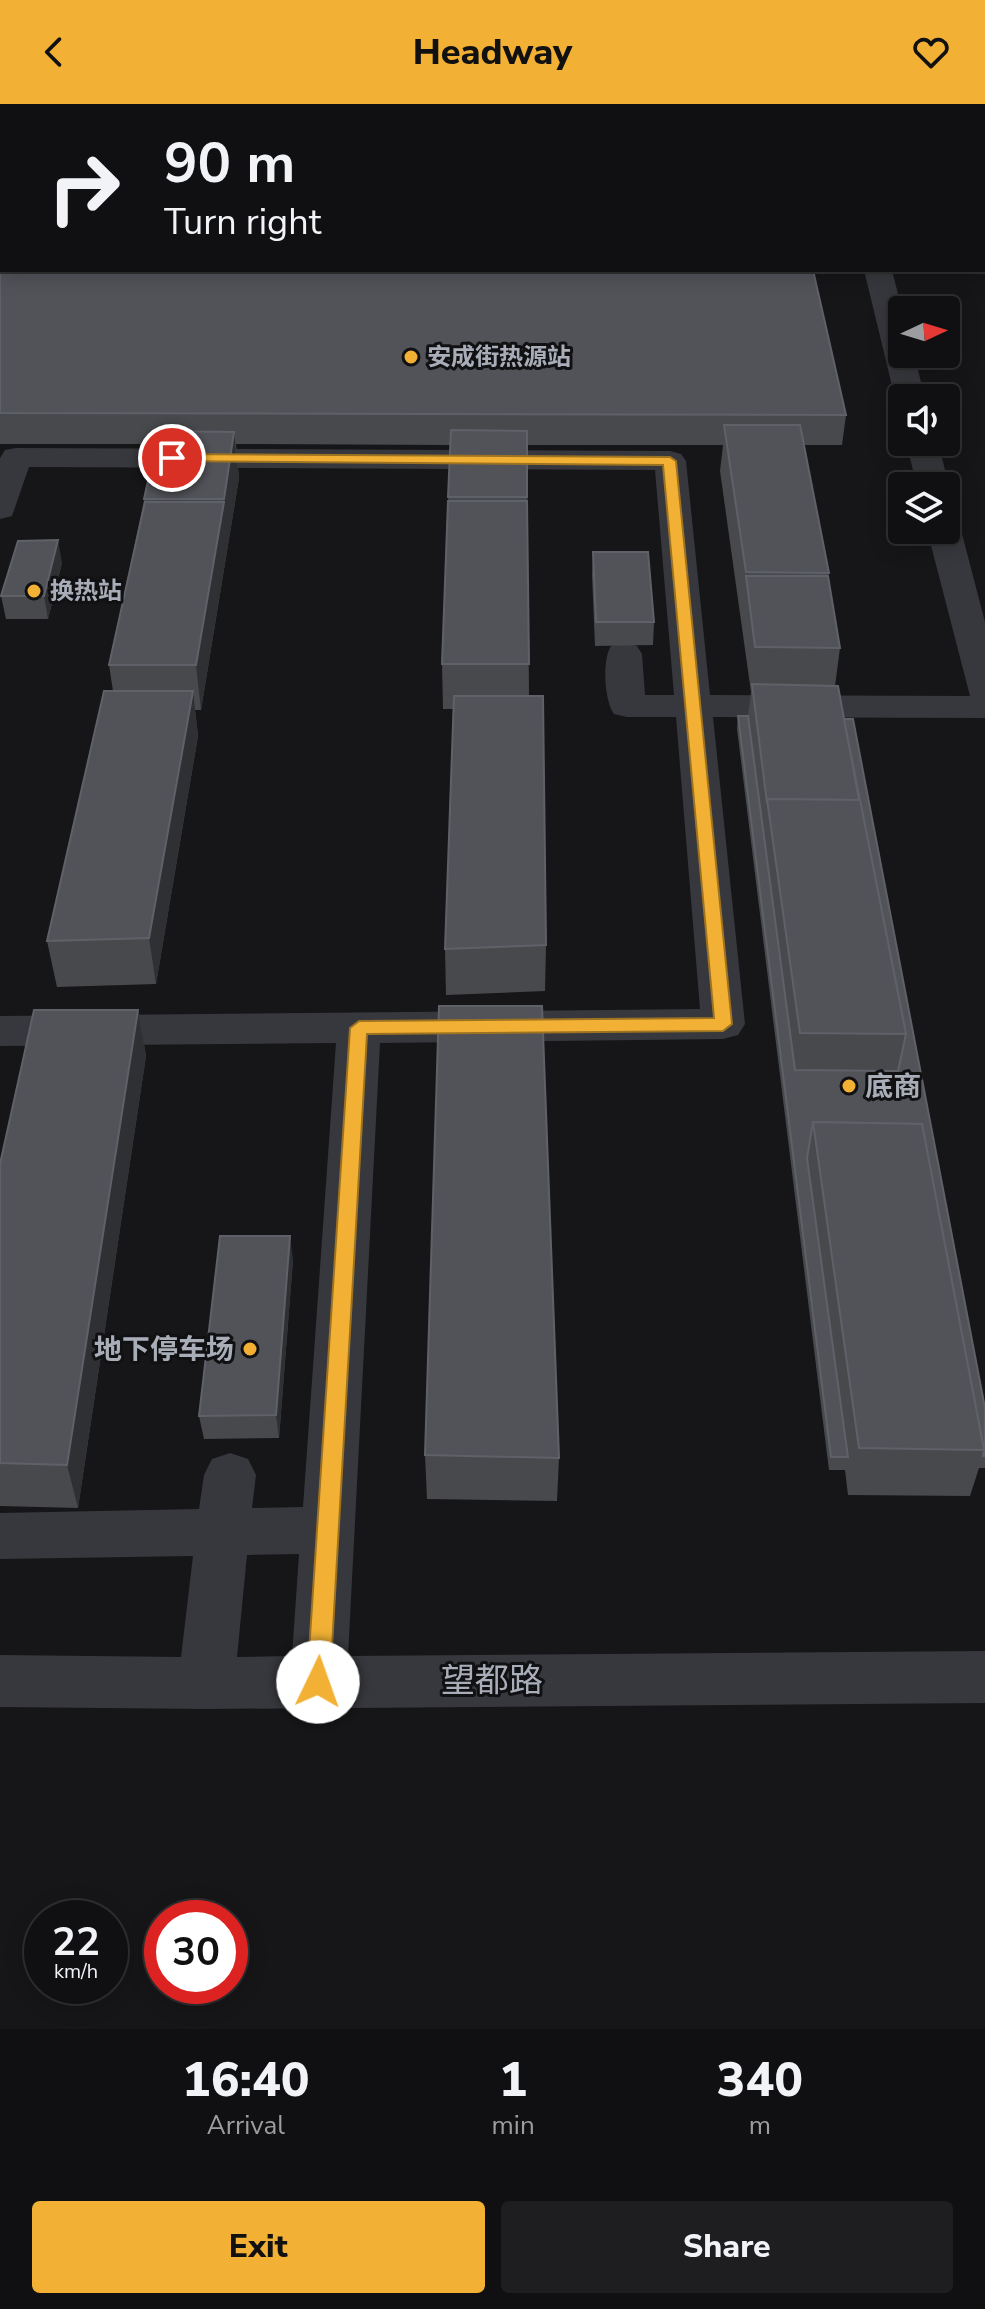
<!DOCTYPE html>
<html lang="en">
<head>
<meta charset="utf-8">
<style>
	body { margin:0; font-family:"Nunito Sans","Noto Sans SC",sans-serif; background:#1e1e20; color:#f1f3f6; height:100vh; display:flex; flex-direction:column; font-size:30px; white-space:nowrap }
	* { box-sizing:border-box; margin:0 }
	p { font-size:26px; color:#9c9d9f }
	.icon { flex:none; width:44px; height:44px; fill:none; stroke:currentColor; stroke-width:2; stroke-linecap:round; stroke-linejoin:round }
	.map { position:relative; height:1925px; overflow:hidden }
	.panel { display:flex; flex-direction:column; background:#101012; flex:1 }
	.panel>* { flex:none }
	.hud { position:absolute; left:0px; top:0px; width:986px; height:168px; box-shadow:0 4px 20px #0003,0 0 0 2px #303032; background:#101012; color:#f1f3f6; overflow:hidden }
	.needle { width:52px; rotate:86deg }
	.tools { position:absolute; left:888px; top:192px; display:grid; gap:16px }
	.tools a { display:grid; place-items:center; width:72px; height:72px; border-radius:8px; background:#101012; box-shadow:0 4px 20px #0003,0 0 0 2px #303032; font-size:40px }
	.speed { position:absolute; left:24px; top:1796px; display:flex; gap:16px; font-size:40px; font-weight:700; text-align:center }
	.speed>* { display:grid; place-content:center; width:104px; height:104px; border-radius:50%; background:#101012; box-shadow:0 4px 20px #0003,0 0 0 2px #303032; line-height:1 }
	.speed small { font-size:20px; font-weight:400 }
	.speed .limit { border:12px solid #d22; background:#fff; color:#111 }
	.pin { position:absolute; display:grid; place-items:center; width:68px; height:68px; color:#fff; margin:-34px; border:4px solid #fff; border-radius:50%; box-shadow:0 2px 8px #0007 }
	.me { position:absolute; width:88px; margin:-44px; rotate:3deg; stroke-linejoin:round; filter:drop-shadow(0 0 6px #0008) }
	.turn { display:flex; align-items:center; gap:28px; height:168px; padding:0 32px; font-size:36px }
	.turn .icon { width:104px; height:104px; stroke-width:2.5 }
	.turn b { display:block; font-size:56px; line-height:68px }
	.eta { display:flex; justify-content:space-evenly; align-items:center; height:136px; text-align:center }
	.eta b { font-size:48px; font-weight:800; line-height:56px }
	.action { display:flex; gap:16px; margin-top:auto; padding:16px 32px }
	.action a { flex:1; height:92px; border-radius:8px; background:#f2b134; color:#111; font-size:32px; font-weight:800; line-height:92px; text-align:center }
	.action a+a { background:#1e1e20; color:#f1f3f6 }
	header { display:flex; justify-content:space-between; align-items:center; height:104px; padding:0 32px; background:#f2b134; color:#111; font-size:36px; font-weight:800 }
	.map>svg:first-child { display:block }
</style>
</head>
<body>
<header><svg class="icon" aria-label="back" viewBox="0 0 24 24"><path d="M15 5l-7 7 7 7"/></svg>Headway<svg class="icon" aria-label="heart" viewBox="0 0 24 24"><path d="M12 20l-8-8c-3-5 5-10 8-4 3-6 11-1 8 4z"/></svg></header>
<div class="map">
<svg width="985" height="1925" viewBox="0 0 985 1925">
	<rect width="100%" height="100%" fill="#161618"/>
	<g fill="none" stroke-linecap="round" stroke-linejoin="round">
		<g fill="#37383d" fill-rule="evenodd">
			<rect x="823" y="0" width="24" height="2"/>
			<polygon points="864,166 892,166 902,206 902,250 914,250 925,294 902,294 902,301 895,294"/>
			<polygon points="906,338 938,338 949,382 946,387 946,382 917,382"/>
			<path d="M16,344L670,347L681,350L686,357L710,591L970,592L927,426H946V417L956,419L961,426L985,518V614L713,613L745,920L738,931L723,935L380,939L348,1552L985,1547V1599L206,1605L0,1603V1551L181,1553L193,1452L0,1455V1409L199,1405L204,1371L212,1355L230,1349L248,1355L256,1371L252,1404L303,1403L336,939L0,942V912L700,905L676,613H627L614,610C604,596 602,556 611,542L624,539L637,542L642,550L645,591H674L655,366L29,363L12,412L0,415V354L5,346ZM299,1450L292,1552L237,1553L247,1451Z"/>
		</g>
		<g fill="#53555c" fill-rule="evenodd">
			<rect x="0" y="17" width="2" height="14"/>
			<rect x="984" y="19" width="1" height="16"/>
		</g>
	</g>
	<g fill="#47494d">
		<polygon points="0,62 846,311 842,341 804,341 829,469 828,472 840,544 835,582 985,1304 985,1364 979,1364 970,1392 848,1391 845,1366 829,1366 737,625 738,612 748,612 751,588 720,367 723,341 527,341 529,592 546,841 545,887 446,891 445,845 453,605 443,605 442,560 450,341 236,340 239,374 201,606 195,606 198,632 156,880 57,883 47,837 113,587 109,561 156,340 0,340"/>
		<polygon points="593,448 654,518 653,541 595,542 592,471"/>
		<polygon points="62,459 48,515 6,515 1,492"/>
		<polygon points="138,906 146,952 78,1404 0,1402 0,1060"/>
		<polygon points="293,1156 279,1334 204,1335 199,1312"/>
		<polygon points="425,1351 559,1354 557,1397 427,1395"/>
	</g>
	<g fill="#2f3033">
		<polygon points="234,328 239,374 201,606 196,561 224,398"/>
		<polygon points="58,436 62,459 48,515 44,492"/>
		<polygon points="193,587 198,632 156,880 149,834"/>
		<polygon points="138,906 146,952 78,1404 67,1361"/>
		<polygon points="290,1132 293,1156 279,1334 276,1311"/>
	</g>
	<g fill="#525359" stroke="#5f6168" stroke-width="2">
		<polygon points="0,62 2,62 2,166 813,166 846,311 0,309"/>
		<polygon points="724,321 800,321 829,469 746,468"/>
		<polygon points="451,326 527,327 527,393 448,393"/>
		<polygon points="159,327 234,328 224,395 144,395"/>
		<polygon points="448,397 527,397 529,560 442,560"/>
		<polygon points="145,398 224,398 196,561 109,561"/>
		<polygon points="58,436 44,492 1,492 18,437"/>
		<polygon points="593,448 648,448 654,518 596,518"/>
		<polygon points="746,472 828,472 840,544 755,543"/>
		<polygon points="752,580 838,582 859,696 767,695 767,699"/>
		<polygon points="104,587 193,587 149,834 47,837"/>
		<polygon points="454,592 543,592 546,841 445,845"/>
		<polygon points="738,612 748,612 795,966 898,967 906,930 844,615 853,615 985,1304 985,1352 983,1352 984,1346 922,1020 813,1018 807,1054 848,1353 831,1353"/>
		<polygon points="767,695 860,696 906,930 800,929"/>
		<polygon points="439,902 542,902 559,1354 425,1351"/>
		<polygon points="34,906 138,906 67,1361 0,1359 0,1060"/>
		<polygon points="813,1018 922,1020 984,1346 859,1344"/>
		<polygon points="220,1132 290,1132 276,1311 199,1312"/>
	</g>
	<polygon fill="#f2b134" stroke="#9d7322" stroke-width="2" points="172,350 670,353 676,357 732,920 723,927 367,930 330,1578 327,1585 318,1588 310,1585 307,1578 350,924 359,917 714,914 663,361 167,357 167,351"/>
	<g fill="#f2b134" stroke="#111113" stroke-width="3">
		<circle cx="411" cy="253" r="8"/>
		<circle cx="34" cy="487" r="8"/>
		<circle cx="849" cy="982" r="8"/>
		<circle cx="250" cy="1245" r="8"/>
	</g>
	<g text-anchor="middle" stroke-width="6" stroke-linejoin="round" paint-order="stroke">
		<g font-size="24" font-weight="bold" fill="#a8adb8" stroke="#111113" text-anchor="start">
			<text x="427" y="261">安成街热源站</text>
			<text x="50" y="495">换热站</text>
		</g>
		<g font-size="28" font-weight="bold" fill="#a8adb8" stroke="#111113" text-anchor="start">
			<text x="865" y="992">底商</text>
			<text x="234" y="1255" text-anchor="end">地下停车场</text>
		</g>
		<g font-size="34" fill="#a8adb8" stroke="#111113">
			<text x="492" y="1588">望都路</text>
		</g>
	</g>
</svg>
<div class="tools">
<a><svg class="needle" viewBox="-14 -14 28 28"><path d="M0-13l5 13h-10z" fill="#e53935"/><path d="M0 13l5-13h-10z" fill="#9c9d9f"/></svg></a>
<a><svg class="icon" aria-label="sound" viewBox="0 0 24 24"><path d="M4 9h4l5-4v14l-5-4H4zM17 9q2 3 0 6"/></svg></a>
<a><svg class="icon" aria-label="layers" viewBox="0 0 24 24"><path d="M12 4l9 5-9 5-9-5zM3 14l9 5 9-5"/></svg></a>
</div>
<div class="speed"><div>22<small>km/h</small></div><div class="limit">30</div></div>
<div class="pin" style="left:172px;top:354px;background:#d93025"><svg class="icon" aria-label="arrive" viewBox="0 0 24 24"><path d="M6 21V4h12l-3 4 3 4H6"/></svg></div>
<svg class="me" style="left:318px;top:1578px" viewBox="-20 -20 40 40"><circle r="19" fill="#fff"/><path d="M0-13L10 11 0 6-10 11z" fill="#f2b134"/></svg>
<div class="hud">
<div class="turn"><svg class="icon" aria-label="right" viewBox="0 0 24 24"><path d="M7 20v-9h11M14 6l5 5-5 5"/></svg><div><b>90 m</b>Turn right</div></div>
</div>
</div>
<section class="panel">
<div class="eta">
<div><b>16:40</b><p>Arrival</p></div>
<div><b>1</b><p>min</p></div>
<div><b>340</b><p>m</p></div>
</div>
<div class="action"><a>Exit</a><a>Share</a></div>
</section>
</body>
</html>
